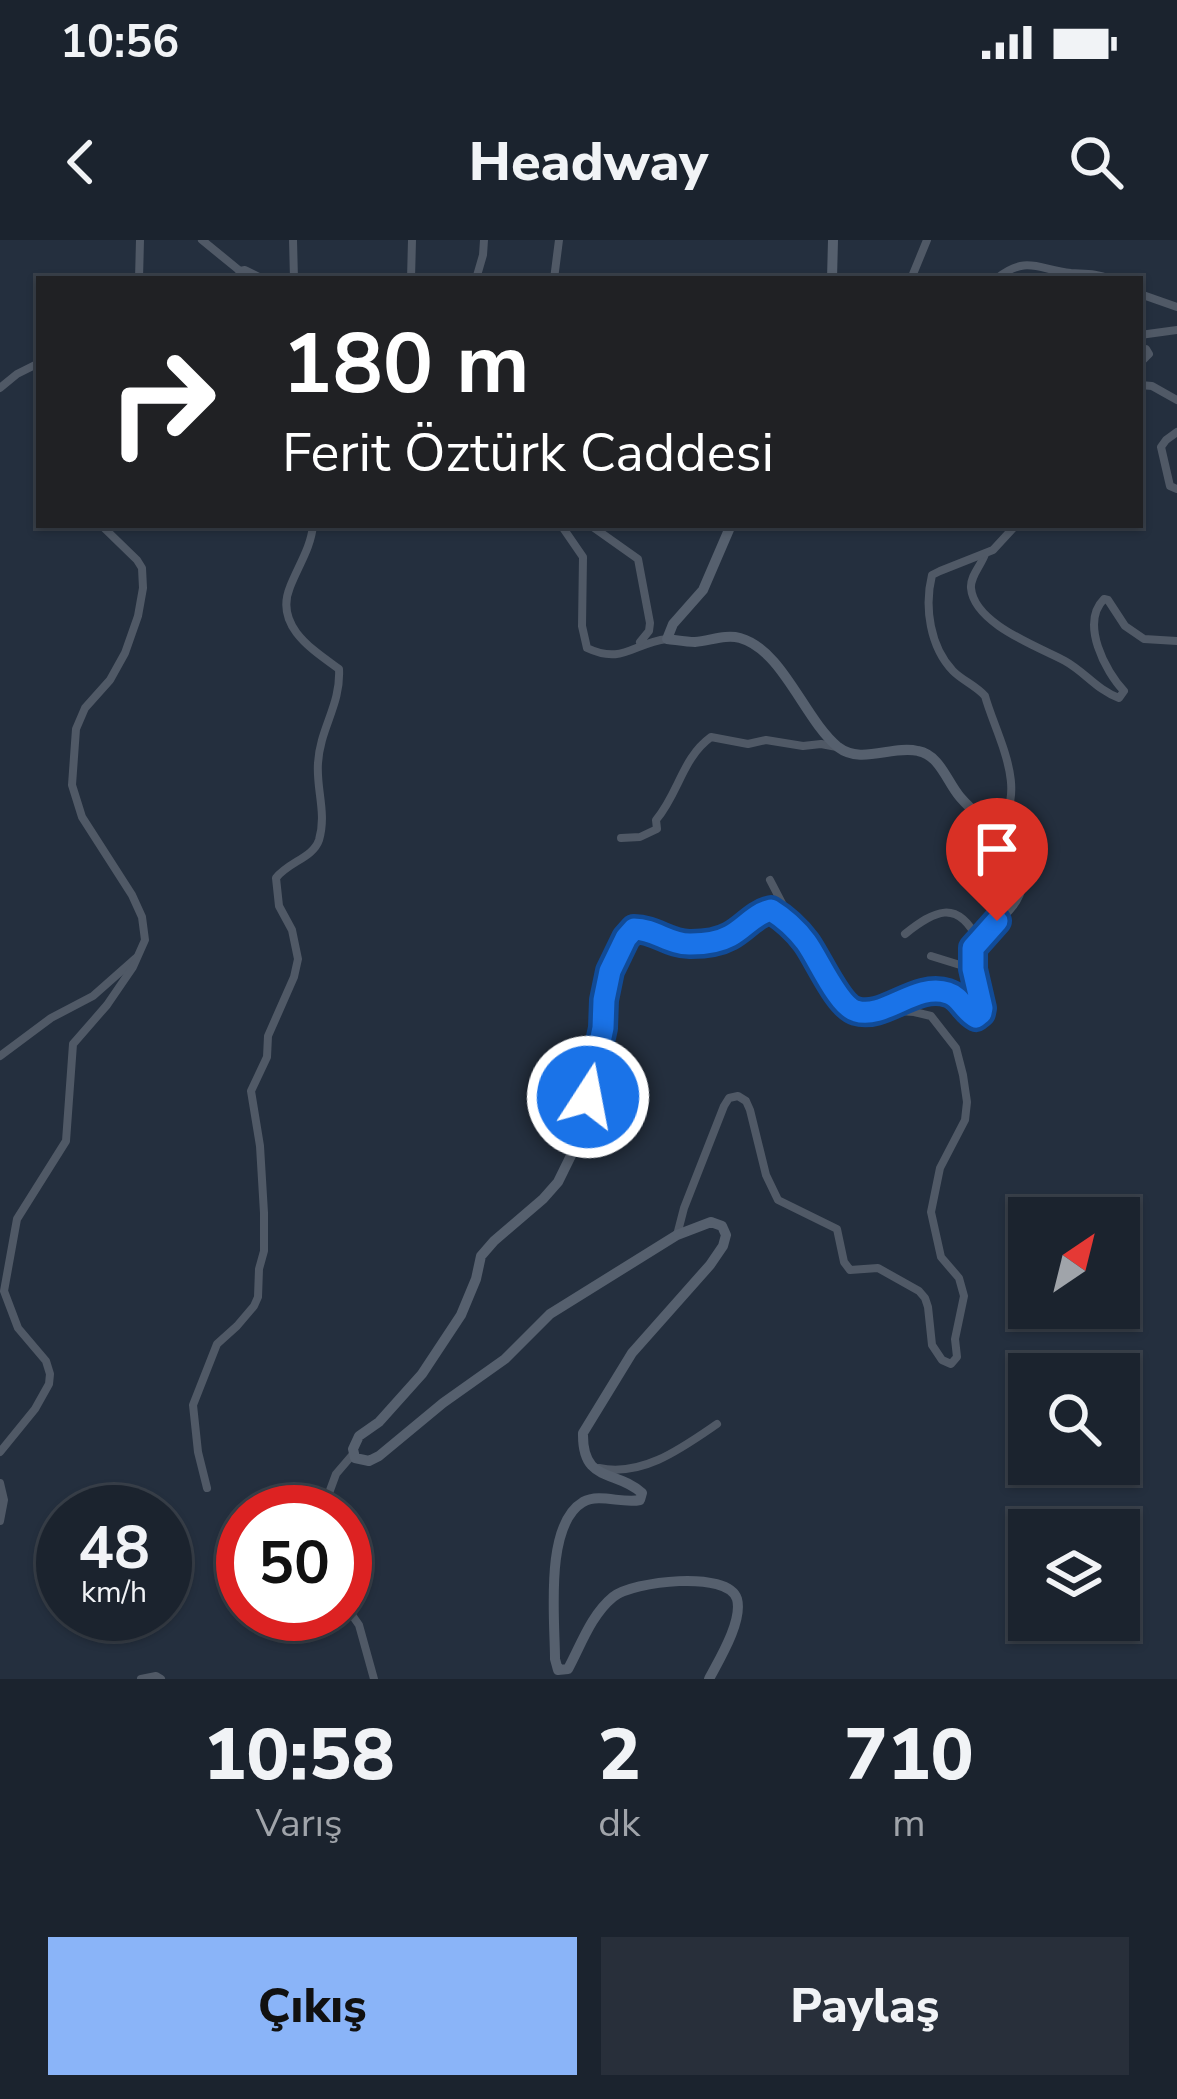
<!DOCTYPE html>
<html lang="tr">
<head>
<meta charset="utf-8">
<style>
	body { margin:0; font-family:"Nunito Sans",sans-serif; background:#282f3a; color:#f1f3f6; height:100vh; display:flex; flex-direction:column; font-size:45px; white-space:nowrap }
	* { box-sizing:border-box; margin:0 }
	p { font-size:39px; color:#a0a4aa }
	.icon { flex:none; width:66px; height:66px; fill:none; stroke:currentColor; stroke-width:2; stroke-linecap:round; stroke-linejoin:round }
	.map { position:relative; height:1439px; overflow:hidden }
	.side { display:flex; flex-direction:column; background:#1b232e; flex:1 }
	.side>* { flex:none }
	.hud { position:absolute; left:36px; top:36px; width:1107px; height:252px; border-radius:0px; box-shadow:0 3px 9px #0004,0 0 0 3px #39404a; background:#202124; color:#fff; overflow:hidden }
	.needle { width:78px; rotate:35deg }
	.controls { position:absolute; left:1008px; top:957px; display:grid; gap:24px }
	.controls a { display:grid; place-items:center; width:132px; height:132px; border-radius:0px; background:#1b232e; box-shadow:0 3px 9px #0004,0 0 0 3px #39404a; font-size:60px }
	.speed { position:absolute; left:36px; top:1245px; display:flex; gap:24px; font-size:60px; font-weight:700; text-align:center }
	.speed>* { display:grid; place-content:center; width:156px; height:156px; border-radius:50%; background:#1b232e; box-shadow:0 3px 9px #0004,0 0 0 3px #39404a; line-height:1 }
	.speed small { font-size:30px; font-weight:400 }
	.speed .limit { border:18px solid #d22; background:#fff; color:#111 }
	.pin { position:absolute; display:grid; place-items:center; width:102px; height:102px; color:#fff; margin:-123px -51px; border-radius:50% 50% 50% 0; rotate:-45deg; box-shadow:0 0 12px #0007 }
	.pin .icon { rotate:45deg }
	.me { position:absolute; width:132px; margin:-66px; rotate:11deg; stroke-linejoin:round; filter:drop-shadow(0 0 9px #0008) }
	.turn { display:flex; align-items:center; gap:42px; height:252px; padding:0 48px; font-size:54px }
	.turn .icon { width:156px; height:156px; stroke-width:2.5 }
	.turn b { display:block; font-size:84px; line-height:102px }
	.eta { display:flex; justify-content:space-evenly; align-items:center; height:204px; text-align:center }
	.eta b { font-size:72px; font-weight:800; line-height:84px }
	.cta { display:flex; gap:24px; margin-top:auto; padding:24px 48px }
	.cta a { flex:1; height:138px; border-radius:0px; background:#8ab4f8; color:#111; font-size:48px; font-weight:800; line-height:138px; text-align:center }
	.cta a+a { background:#282f3a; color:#f1f3f6 }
	.status { display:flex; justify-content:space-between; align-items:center; height:84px; padding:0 60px; background:#1b232e; direction:ltr }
	.status svg { height:33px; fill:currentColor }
	header { display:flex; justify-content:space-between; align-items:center; height:156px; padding:0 48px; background:#1b232e; font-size:54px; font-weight:800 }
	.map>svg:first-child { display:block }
</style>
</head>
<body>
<div class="status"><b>10:56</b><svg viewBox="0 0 49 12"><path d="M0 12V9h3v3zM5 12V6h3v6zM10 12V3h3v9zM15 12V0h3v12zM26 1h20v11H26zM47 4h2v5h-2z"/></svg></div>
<header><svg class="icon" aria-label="back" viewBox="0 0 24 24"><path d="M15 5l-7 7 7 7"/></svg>Headway<svg class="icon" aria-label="search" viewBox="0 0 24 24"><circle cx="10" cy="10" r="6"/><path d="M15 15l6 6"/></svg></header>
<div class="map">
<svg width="1177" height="1439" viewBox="0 0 1177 1439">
	<rect width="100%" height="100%" fill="#242f3e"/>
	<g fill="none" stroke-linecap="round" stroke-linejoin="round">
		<g stroke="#505966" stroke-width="8">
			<polyline points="202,0 240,31"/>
			<polyline points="293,0 294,39"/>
			<polyline points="139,39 140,0"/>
			<polyline points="238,39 240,31 245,30 263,39"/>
			<polyline points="411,39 412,0"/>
			<polyline points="476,39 483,15 484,0"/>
			<polyline points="554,39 559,0"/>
			<polyline points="911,39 927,0"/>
			<path d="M996,39C1027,14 1039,30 1071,33C1086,34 1096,33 1110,39"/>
			<polyline points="1140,54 1177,67"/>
			<polyline points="1140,95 1177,90"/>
			<polyline points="1140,109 1146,109 1149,114 1140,123"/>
			<polyline points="1140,145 1152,146 1177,160"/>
			<polyline points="0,148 17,134 39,123"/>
			<polyline points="1177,192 1166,200 1161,207 1170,246 1177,249"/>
			<path d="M561,285L583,317L582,386L587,408C623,425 633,403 667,399"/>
			<polyline points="590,285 638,319 650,383 649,391 640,402"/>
			<path d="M985,314C981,326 970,336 971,348C974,384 1039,407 1065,421C1085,432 1097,450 1119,458L1124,451C1105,431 1080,383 1104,359L1108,360L1125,386L1144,399L1177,401"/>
			<path d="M995,589C1032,554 996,496 985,456C975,445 963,441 953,431C930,407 924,367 932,335L940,331L993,310L1016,285"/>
			<path d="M621,598L640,597L657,589L656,580C679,553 682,518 711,497L748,504L766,500L803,506L821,504L837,507"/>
			<polyline points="770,640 783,665 797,685"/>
			<path d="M905,694C934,671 957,658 978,700"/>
			<polyline points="931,716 973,729"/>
			<polyline points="0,816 51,778 93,756 136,718"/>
			<polyline points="677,995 684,968 724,866 729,858 738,856 746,861 750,870 766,935 778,960 837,989 844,1022 850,1030 878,1028 919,1051 925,1058 928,1067 932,1105 942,1120 951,1124 957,1117 955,1099 964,1056 959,1038 941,1017 931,972 940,928 965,880 967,862 963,835 956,808 931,776 914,772 885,770"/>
			<polyline points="0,1212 35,1169 49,1144 50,1134 46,1121 18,1088 4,1051 17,979 66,901 73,804 107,765 133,727 145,700 142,677 132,655 82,577 72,545 76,489 85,468 110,440 125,413 138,376 143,348 142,328 137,320 101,285"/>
			<path d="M599,1228C643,1237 682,1208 717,1184"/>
			<polyline points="0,1243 4,1260 0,1281"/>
			<path d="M207,1248L198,1212L193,1165L217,1104L237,1086L254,1066L258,1057L259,1029L264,1011V973L260,906L251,851L267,817L268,796L294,737L298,719L292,690L279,666L276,638C288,622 313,618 319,600C327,573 316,549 318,523C320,488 341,465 339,429C313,410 274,386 290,347C298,326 311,308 313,285"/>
			<polyline points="322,1272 336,1234 354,1213"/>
			<polyline points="345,1365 359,1385 374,1439"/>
			<polyline points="141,1439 156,1436 161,1439"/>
		</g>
		<g stroke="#56606e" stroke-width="10">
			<polyline points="832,39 833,0"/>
			<path d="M709,1439C719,1420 743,1381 737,1359C728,1330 633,1341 613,1357C591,1375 581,1405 568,1429L558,1430L555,1419C555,1380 544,1285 583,1262C600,1253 622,1264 640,1260L642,1253C616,1229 582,1244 583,1193L632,1113L710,1025L723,1006L726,995L722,986L711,982L677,995L550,1074L505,1119L443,1163L379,1216L369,1221L355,1218L353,1209L359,1196L379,1182L422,1134L461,1075L476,1039L481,1016L494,1001L543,959L558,942L587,883L593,823L603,788L604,761L610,732L626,698L634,689C655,688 670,705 691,704C703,704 719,702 730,696C745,688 754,674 771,670C784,678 797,690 806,702C818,718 839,766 856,772C884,780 916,742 948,753C961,757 964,771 976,777L981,773L973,729V708C988,685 1018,671 1022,643C1024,631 1021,619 1013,609C998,590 976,576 960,557C947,542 940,515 918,511C892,505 861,525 838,507C804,479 783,410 740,398C725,394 710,401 695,402C686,402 676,400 667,399L673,384L703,350L731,285"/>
		</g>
	</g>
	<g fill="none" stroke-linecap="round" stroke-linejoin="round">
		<g stroke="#114b97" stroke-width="30">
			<path id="route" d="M588,857L603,788L604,760L610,731L626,698L634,689C655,689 670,705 691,704C703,704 719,702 730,696C745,688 754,674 771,670C784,678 797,690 806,702C818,718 838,766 856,771C884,780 916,742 948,753C961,757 964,771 976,777L981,773L982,768L973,729V708L997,681"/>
		</g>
		<use href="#route" stroke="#1a73e8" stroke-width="21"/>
	</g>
</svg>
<div class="controls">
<a><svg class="needle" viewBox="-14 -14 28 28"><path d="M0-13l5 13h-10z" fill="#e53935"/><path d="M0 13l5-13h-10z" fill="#a0a4aa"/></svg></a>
<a><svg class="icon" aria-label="search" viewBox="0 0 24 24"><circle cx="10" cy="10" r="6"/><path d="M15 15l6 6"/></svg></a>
<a><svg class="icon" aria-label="layers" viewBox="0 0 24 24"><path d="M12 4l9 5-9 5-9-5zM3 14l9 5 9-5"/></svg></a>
</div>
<div class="speed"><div>48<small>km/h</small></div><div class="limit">50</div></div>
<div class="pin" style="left:997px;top:681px;background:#d93025"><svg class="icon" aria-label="arrive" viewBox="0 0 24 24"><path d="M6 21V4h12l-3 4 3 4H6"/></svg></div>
<svg class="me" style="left:588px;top:857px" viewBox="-20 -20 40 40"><circle r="17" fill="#1a73e8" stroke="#fff" stroke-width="3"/><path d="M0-11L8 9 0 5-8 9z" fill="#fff"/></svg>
<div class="hud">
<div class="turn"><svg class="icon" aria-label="right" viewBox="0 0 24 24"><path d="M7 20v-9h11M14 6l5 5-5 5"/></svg><div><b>180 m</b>Ferit Öztürk Caddesi</div></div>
</div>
</div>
<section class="side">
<div class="eta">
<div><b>10:58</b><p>Varış</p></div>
<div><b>2</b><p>dk</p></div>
<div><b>710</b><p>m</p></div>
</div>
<div class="cta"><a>Çıkış</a><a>Paylaş</a></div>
</section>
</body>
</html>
